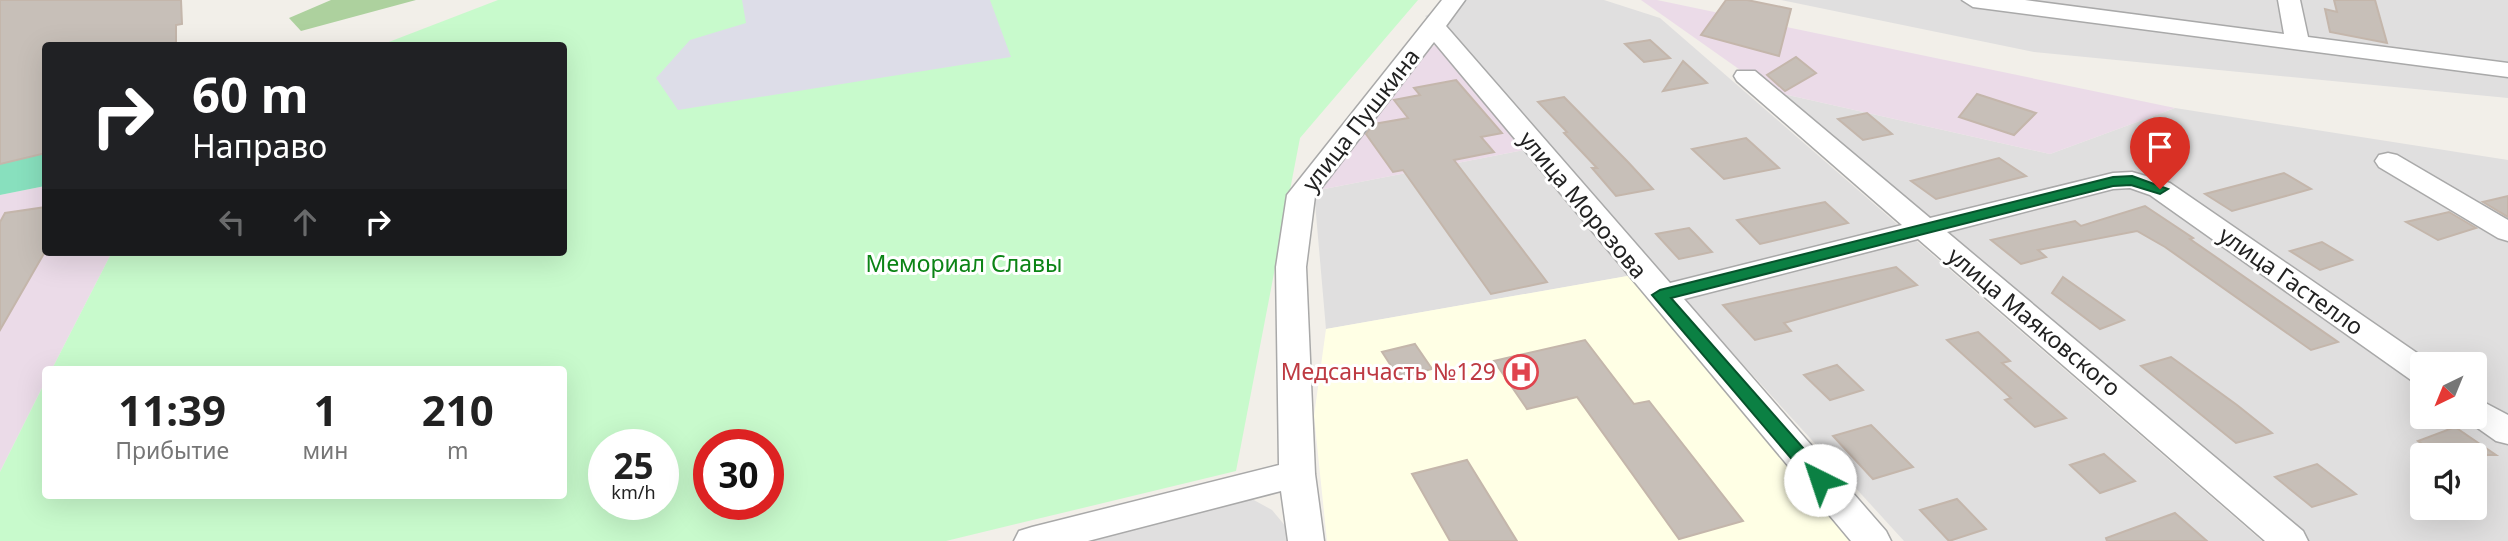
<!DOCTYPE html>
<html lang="ru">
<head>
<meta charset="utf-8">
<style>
	body { margin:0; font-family:"Noto Sans",sans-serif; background:#f2f2f2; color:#222; height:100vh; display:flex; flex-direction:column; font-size:26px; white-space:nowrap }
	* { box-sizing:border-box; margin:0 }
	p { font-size:23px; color:#767676 }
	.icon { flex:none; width:38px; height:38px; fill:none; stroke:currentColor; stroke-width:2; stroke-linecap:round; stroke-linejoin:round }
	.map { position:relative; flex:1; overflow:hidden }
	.panel { position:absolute; left:42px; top:366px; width:525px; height:133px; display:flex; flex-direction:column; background:#fff; border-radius:7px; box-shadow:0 7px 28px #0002 }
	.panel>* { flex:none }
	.guide { position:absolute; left:42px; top:42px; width:525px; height:214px; border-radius:7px; box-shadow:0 7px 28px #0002; background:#202124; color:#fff; overflow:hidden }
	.needle { width:46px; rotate:223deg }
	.fabs { position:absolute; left:2410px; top:352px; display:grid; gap:14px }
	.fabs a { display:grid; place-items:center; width:77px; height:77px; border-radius:7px; background:#fff; box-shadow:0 7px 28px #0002; font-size:35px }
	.speed { position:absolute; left:588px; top:429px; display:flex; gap:14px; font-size:35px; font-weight:700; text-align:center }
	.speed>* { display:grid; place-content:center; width:91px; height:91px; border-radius:50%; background:#fff; box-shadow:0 7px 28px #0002; line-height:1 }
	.speed small { font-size:18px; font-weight:400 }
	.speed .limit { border:10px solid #d22; background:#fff; color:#111 }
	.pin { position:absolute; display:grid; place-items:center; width:60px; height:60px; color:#fff; margin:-72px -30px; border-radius:50% 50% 50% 0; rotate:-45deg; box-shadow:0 0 7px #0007 }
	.pin .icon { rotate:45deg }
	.me { position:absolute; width:77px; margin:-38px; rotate:319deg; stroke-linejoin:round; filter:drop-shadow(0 0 5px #0008) }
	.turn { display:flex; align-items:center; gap:24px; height:147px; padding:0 35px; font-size:32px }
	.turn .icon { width:91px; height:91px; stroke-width:2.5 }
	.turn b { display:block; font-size:49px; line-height:60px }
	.lanes { display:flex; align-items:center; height:66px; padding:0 35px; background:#0003; justify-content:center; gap:35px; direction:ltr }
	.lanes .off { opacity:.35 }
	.eta { display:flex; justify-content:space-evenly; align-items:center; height:119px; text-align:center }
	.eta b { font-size:42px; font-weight:700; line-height:49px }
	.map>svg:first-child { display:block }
</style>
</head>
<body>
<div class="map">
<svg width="2508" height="541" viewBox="0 0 2508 541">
	<rect width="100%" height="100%" fill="#f2efe9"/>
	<g fill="#e0dfdf" fill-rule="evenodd">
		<polygon points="1461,0 1604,0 1660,18 2262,541 1904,541 1425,16"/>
		<polygon points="1781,0 2508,0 2508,98 2034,52"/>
		<path d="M1770,91L2050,154L2175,108L2508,160V541H2309ZM2422,364H2474V416H2422ZM2422,455H2474V508H2422Z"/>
		<polygon points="1524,150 1633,275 1326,329 1314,191"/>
		<polygon points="1252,499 1272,510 1287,528 1291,541 1060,541"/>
	</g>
	<g fill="#ebdbe8">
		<polygon points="1641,0 1657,0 2175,108 2050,154 1770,91"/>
		<polygon points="1437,43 1524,150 1314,191 1399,75"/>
		<polygon points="45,186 46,252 112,252 52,369 46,369 45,382 0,472 0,195"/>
	</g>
	<polygon fill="#ffffe5" points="1633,275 1874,541 1327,541 1314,416 1326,329"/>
	<polygon fill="#add19e" points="331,0 416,0 301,31 289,18"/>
	<path fill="#c8facc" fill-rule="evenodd" d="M498,0H1418L1300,138L1236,471L946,541H0V472L45,382L46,495H564V369H52L112,252H564V46L381,45ZM604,444H663V504H604ZM709,444H768V504H709Z"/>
	<polygon fill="#88e0be" points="45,153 45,186 0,195 0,164"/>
	<polygon fill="#dddde8" points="742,0 990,0 1011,57 678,110 656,78 690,40 746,23"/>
	<g fill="#c7bfb8" stroke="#c4b6ab" stroke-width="2">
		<polygon points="0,0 181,0 182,24 176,25 176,46 46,46 46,153 0,164"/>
		<polygon points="1726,0 1747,0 1791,9 1779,56 1701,35"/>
		<polygon points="2334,0 2375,0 2387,43 2330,32 2325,9 2337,12"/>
		<polygon points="1650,40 1670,58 1644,62 1625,44"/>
		<polygon points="1796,57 1816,73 1785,91 1767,75"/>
		<polygon points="1683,61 1707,83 1663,91"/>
		<polygon points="1456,80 1502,133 1481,137 1494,152 1454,160 1547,282 1491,294 1403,170 1393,172 1366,134 1374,124 1408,118 1394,100 1420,95 1414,88"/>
		<polygon points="1977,94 2036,113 2014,135 1959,117"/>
		<polygon points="1564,97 1628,162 1653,189 1616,196 1592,168 1597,168 1564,133 1567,132 1538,102"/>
		<polygon points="1867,113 1892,134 1863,140 1838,119"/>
		<polygon points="1746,138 1779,168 1724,179 1692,149"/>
		<polygon points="1999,158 2026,176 1936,199 1911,181"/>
		<polygon points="2284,173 2311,189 2232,211 2205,194"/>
		<polygon points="2508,196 2508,217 2483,202"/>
		<polygon points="1825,202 1848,223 1760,244 1737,220"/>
		<polygon points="2145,206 2193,238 2190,239 2338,342 2311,350 2165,247 2137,231 2038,250 2046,257 2021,264 1991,240 2075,221 2081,226"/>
		<polygon points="46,207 46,250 0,330 0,222 5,213"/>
		<polygon points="2449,212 2476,228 2438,240 2406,222"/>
		<polygon points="1689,228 1695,234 1712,252 1679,259 1656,234"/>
		<polygon points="2322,242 2352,260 2320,270 2290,251"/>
		<polygon points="1896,267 1917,285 1784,323 1791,331 1755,340 1723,305"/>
		<polygon points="2063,277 2124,320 2100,329 2052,293"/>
		<polygon points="1978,332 2010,361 2002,363 2066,418 2035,427 2005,400 2011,398 1947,340"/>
		<polygon points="1585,340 1634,404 1649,401 1743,521 1679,539 1577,397 1527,409 1494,361"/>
		<polygon points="1415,344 1432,369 1399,378 1382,352"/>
		<polygon points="2171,357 2237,405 2272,433 2236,443 2141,366"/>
		<polygon points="1837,365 1863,390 1830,400 1804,375"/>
		<polygon points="1871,425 1913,467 1873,479 1833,436"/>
		<polygon points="2455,427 2496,455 2438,455 2418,441"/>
		<polygon points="2104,454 2135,481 2100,493 2070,465"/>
		<polygon points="1467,460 1517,541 1450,541 1412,474"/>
		<polygon points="2317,464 2356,494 2312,507 2275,477"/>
		<polygon points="1957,499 1986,529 1949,541 1920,510"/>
		<polygon points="2175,513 2207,541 2107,541 2106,538"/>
	</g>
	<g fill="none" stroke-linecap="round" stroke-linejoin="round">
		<g stroke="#a9a9a9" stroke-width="3">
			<g id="street">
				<polygon points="1442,0 1465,0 1446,26 1670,283 1902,225 1737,81 1734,76 1737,71 1755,71 1930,218 2113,173 2132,172 2170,183 2433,364 2422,364 2422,383 2411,380 2150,195 2130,188 2113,189 1947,232 2303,531 2308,541 2265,541 1918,239 1684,299 1886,531 1891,541 1851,541 1434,42 1315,196 1306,267 1315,474 1324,541 1288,541 1281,491 1088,541 1014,541 1019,531 1032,527 1279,465 1276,267 1287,195"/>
				<polygon points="1962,0 2025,0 2284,34 2278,0 2300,0 2308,37 2508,63 2508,77 1973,7"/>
				<polygon points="2388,153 2397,155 2508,220 2508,241 2498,238 2379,167 2375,161 2379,155"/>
				<polygon points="2474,397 2508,415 2508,444 2496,441 2462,417 2474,416"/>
			</g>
		</g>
		<use href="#street" fill="#fff" fill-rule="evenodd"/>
	</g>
	<polygon fill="#0b8043" stroke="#07532c" stroke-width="2" points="2132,176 2168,189 2160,194 2131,185 2113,186 1671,298 1827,475 1829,480 1827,484 1813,484 1652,295 1660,290 2113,177"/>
	<defs>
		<g id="hospital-ring" transform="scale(1.75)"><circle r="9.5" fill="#fff" stroke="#e0444e" stroke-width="1.5"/><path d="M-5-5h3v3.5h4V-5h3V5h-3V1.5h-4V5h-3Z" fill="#e0444e"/></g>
	</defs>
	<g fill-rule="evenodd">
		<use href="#hospital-ring" x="1521" y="372"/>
	</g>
	<g text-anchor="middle" stroke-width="6" stroke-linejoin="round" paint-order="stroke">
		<g font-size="23" fill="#222" stroke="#fff">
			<text transform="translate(1361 120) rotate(-52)" y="8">улица Пушкина</text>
			<text transform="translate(1583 205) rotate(50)" y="8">улица Морозова</text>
			<text transform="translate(2291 281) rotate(35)" y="8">улица Гастелло</text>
			<text transform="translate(2034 322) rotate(40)" y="8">улица Маяковского</text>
		</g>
		<g font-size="23" fill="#0c8416" stroke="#fff">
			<text x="964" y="272">Мемориал Славы</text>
		</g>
		<g font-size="23" fill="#be3a42" stroke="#fff" text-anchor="end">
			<text x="1496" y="380">Медсанчасть №129</text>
		</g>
	</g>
</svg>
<div class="fabs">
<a><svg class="needle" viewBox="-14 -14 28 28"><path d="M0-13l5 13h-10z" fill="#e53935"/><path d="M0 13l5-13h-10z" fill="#767676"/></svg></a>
<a><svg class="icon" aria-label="sound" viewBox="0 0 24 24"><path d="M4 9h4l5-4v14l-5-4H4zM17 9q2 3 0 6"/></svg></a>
</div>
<div class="speed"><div>25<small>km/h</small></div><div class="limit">30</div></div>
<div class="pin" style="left:2160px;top:189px;background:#d93025"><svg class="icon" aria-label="arrive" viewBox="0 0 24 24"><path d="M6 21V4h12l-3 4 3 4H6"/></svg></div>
<svg class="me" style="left:1820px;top:480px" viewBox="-20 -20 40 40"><circle r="19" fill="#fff"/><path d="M0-13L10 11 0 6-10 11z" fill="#0b8043"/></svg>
<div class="guide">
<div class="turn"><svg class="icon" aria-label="right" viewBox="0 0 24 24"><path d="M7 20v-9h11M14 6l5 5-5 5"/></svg><div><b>60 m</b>Направо</div></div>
<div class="lanes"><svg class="icon off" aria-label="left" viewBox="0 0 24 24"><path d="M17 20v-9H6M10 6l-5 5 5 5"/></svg><svg class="icon off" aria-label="ahead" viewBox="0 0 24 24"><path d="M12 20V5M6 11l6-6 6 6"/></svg><svg class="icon" aria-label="right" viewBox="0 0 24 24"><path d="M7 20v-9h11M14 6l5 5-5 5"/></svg></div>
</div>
<section class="panel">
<div class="eta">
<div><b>11:39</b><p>Прибытие</p></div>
<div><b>1</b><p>мин</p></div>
<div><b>210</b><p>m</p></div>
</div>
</section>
</div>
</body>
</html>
